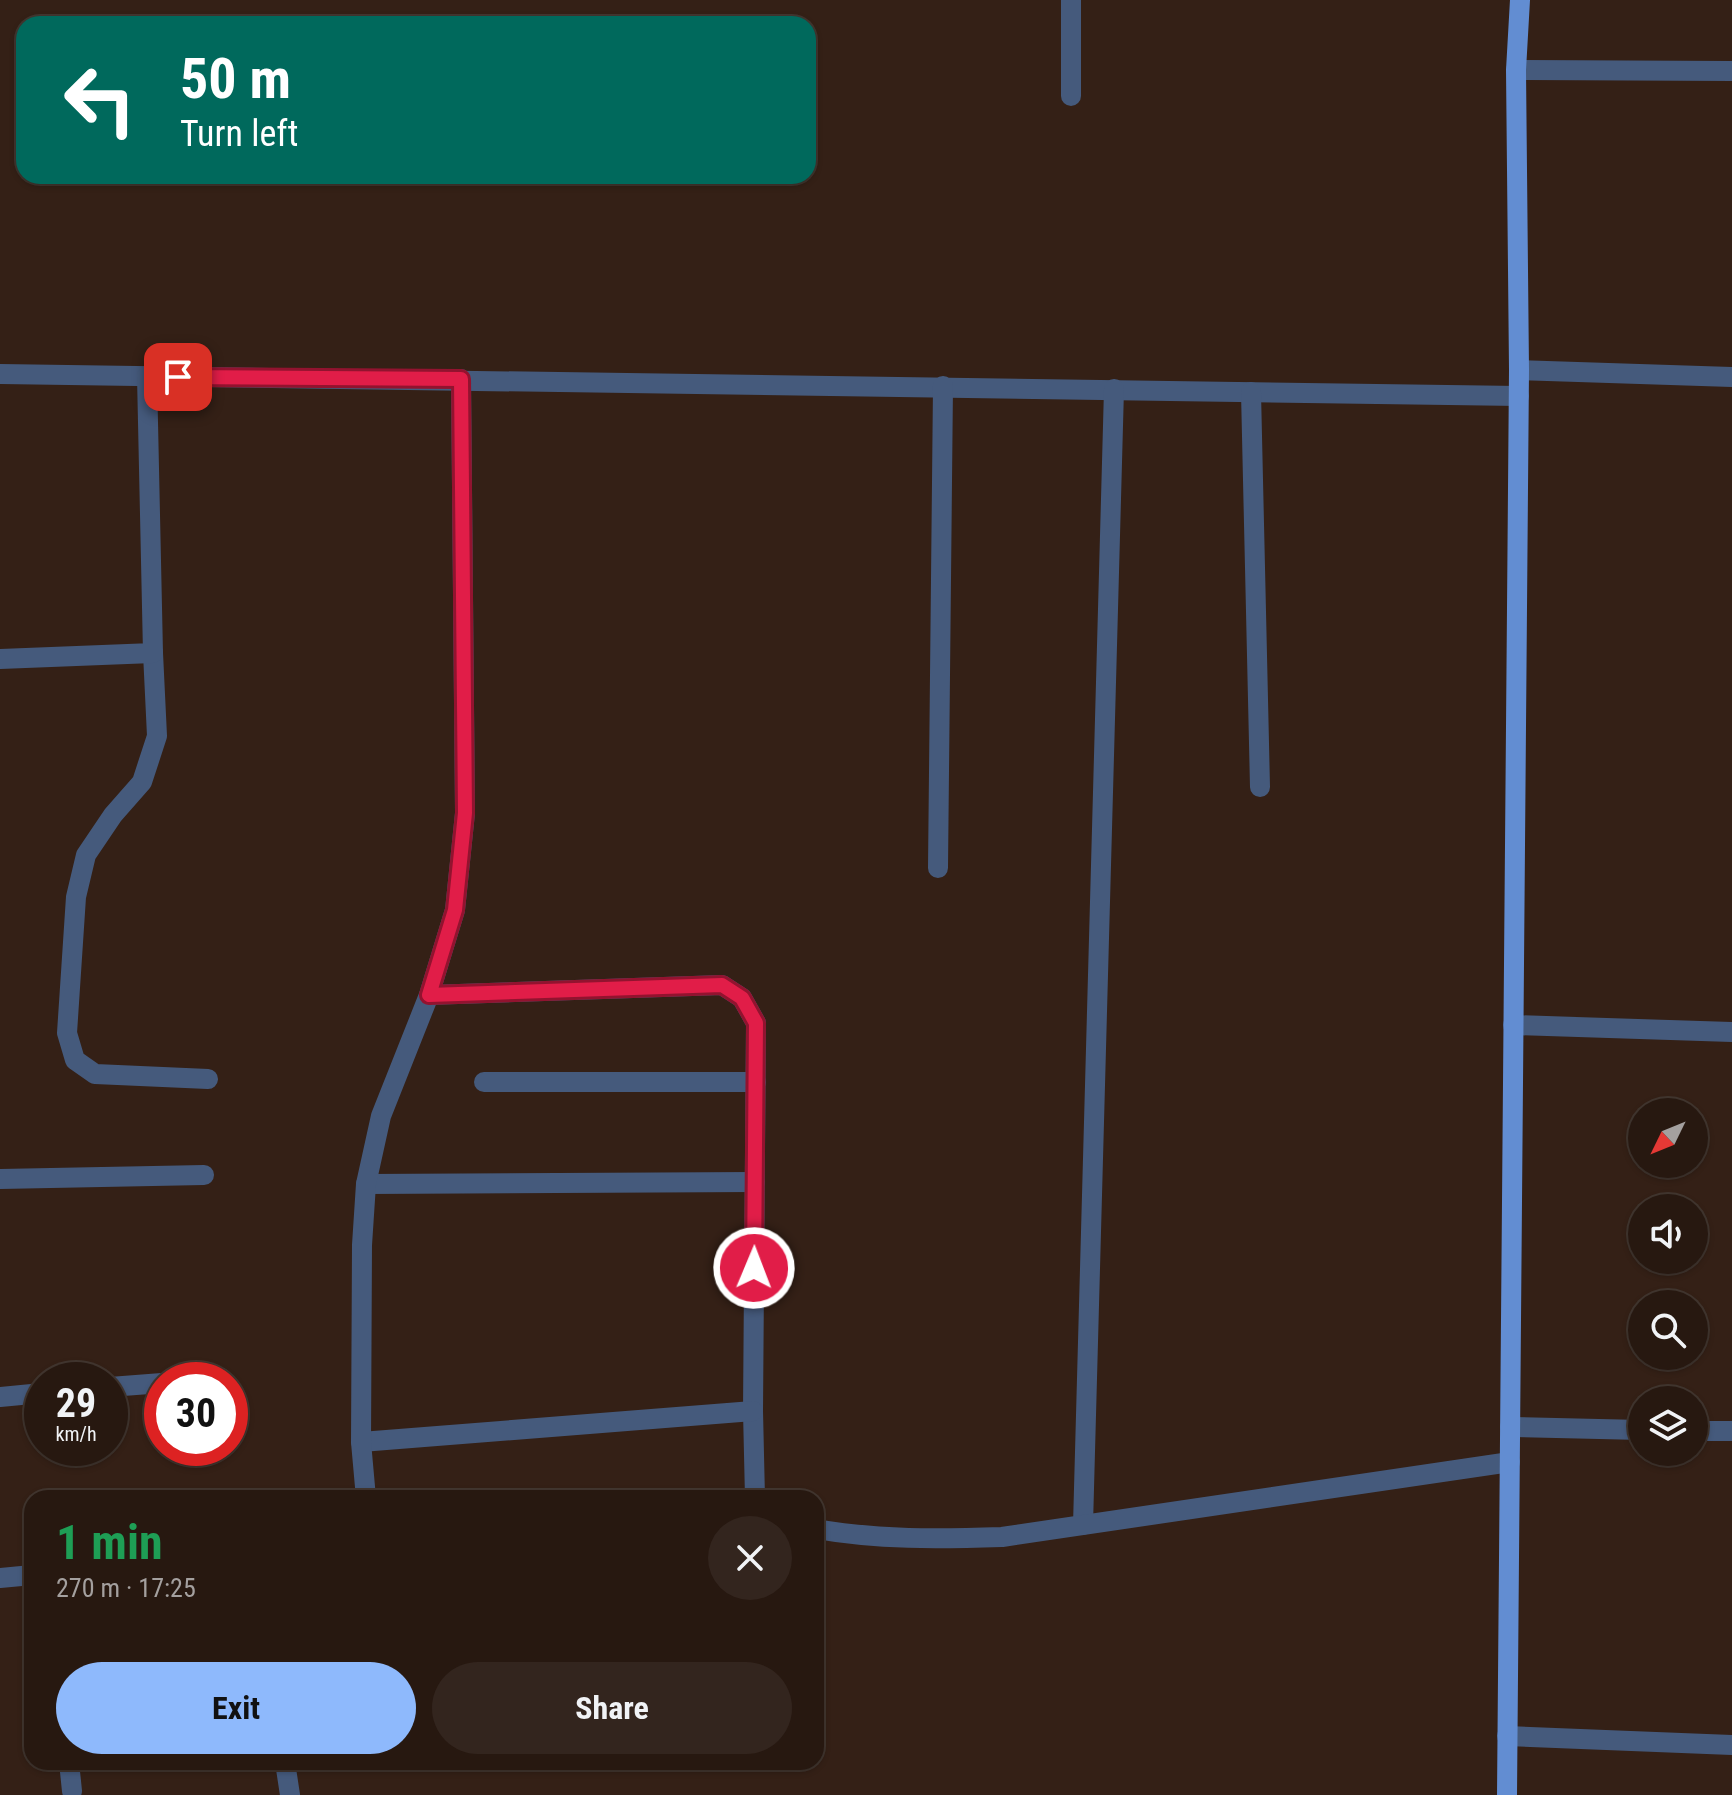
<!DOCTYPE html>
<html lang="en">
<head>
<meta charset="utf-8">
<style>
	body { margin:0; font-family:"Roboto Condensed",sans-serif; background:#33251e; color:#f1f3f6; height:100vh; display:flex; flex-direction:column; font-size:30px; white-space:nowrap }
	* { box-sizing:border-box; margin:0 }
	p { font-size:26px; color:#a4a09f }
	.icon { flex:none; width:44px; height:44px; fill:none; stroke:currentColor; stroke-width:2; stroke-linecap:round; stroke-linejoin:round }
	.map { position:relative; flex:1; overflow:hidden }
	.drawer { position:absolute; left:24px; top:1490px; width:800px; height:280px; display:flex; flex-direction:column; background:#271810; border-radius:24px; box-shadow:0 2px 6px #0004,0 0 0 2px #433730 }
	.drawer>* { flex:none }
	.hud { position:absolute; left:16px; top:16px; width:800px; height:168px; border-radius:24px; box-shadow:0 2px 6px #0004,0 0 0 2px #433730; background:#00695c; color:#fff; overflow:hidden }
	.needle { width:52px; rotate:227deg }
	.fabs { position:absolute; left:1628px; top:1098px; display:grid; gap:16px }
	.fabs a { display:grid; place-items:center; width:80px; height:80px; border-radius:50%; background:#271810; box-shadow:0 2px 6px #0004,0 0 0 2px #433730; font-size:40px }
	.speed { position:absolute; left:24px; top:1362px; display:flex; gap:16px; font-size:40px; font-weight:700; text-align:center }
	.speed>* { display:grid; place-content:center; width:104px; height:104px; border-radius:50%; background:#271810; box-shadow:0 2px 6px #0004,0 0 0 2px #433730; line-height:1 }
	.speed small { font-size:20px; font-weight:400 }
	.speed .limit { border:12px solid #d22; background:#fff; color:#111 }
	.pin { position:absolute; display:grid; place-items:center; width:68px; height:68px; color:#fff; margin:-34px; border-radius:16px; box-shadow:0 4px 12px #0006 }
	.me { position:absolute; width:88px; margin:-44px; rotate:1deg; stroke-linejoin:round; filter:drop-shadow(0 0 6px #0008) }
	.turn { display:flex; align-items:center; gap:28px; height:168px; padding:0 32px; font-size:36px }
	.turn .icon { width:104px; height:104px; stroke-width:2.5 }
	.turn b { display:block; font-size:56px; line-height:68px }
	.round { display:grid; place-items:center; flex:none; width:84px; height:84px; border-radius:42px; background:#33251e }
	.overview { display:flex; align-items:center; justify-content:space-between; height:136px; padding:0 32px }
	h1 { font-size:48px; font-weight:700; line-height:60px; color:#1e9e55 }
	.cta { display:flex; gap:16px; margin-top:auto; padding:16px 32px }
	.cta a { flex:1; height:92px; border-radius:48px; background:#8eb9fc; color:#111; font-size:32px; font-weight:700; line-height:92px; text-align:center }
	.cta a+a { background:#33251e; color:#f1f3f6 }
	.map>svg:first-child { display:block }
</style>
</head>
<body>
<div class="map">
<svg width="1732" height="1795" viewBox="0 0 1732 1795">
	<rect width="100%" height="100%" fill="#342016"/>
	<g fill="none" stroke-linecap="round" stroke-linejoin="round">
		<g stroke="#455a7c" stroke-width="20">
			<polyline points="1071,96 1071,0"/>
			<polyline points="1510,1427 1642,1430"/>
			<polyline points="1694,1431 1732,1431"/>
		</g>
		<g stroke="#455a7c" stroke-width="20">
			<polyline points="1516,70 1732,71"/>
			<polyline points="1519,370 1732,377"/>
			<polyline points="0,374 1519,396"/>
			<polyline points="1251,392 1260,787"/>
			<polyline points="153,653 157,736 142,782 113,815 86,855 76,897 67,1033 75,1060 95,1074 208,1079"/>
			<polyline points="0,659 153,653 147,376"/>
			<polyline points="938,868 943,386"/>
			<polyline points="429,995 722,985 742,998 756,1023 753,1411 755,1498"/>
			<polyline points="1513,1025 1732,1032"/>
			<polyline points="484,1082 756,1082"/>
			<polyline points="0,1179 204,1175"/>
			<polyline points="366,1184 755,1182"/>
			<polyline points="193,1380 221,1378"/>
			<polyline points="110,1387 162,1383"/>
			<polyline points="0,1397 42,1393"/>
			<polyline points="361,1442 753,1411"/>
			<polyline points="366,1498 361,1442 362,1245 366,1184 381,1116 429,995 455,910 465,813 461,379"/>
			<polyline points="1083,1525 1114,389"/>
			<path d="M816,1529C878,1540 939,1539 1002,1537L1510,1462"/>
			<polyline points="0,1578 32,1575"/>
			<polyline points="1507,1736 1732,1745"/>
			<polyline points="69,1762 72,1791"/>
			<polyline points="285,1762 290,1795"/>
		</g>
		<polyline stroke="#628dd2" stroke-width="20" points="1507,1795 1519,370 1516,70 1520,0"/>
	</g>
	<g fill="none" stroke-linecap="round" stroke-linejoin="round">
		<g stroke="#92132f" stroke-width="20">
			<polyline id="route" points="178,377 461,379 465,813 455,910 429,995 722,985 742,998 756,1023 754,1268"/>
		</g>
		<use href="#route" stroke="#e11d48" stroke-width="14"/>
	</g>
</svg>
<div class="fabs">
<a><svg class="needle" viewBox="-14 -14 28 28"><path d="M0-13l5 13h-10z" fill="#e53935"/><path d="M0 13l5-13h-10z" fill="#a4a09f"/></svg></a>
<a><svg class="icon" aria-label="sound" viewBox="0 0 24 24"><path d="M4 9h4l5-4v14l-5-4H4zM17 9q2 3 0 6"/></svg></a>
<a><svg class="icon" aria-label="search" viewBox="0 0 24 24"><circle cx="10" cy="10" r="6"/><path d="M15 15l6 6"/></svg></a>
<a><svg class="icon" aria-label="layers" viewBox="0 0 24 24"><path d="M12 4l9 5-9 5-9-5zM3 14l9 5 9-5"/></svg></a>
</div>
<div class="speed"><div>29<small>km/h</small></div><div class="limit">30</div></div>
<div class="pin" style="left:178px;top:377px;background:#d93025"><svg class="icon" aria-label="arrive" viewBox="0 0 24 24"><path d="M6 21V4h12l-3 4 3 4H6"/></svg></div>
<svg class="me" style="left:754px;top:1268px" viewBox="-20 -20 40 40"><circle r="17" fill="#e11d48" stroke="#fff" stroke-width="3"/><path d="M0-11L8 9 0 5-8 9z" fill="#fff"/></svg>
<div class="hud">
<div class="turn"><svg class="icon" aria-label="left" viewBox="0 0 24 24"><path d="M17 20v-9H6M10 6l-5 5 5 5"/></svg><div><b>50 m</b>Turn left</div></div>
</div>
<section class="drawer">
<div class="overview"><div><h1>1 min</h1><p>270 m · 17:25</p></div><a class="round"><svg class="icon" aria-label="close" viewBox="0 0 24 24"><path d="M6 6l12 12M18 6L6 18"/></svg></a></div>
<div class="cta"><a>Exit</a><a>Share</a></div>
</section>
</div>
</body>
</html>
